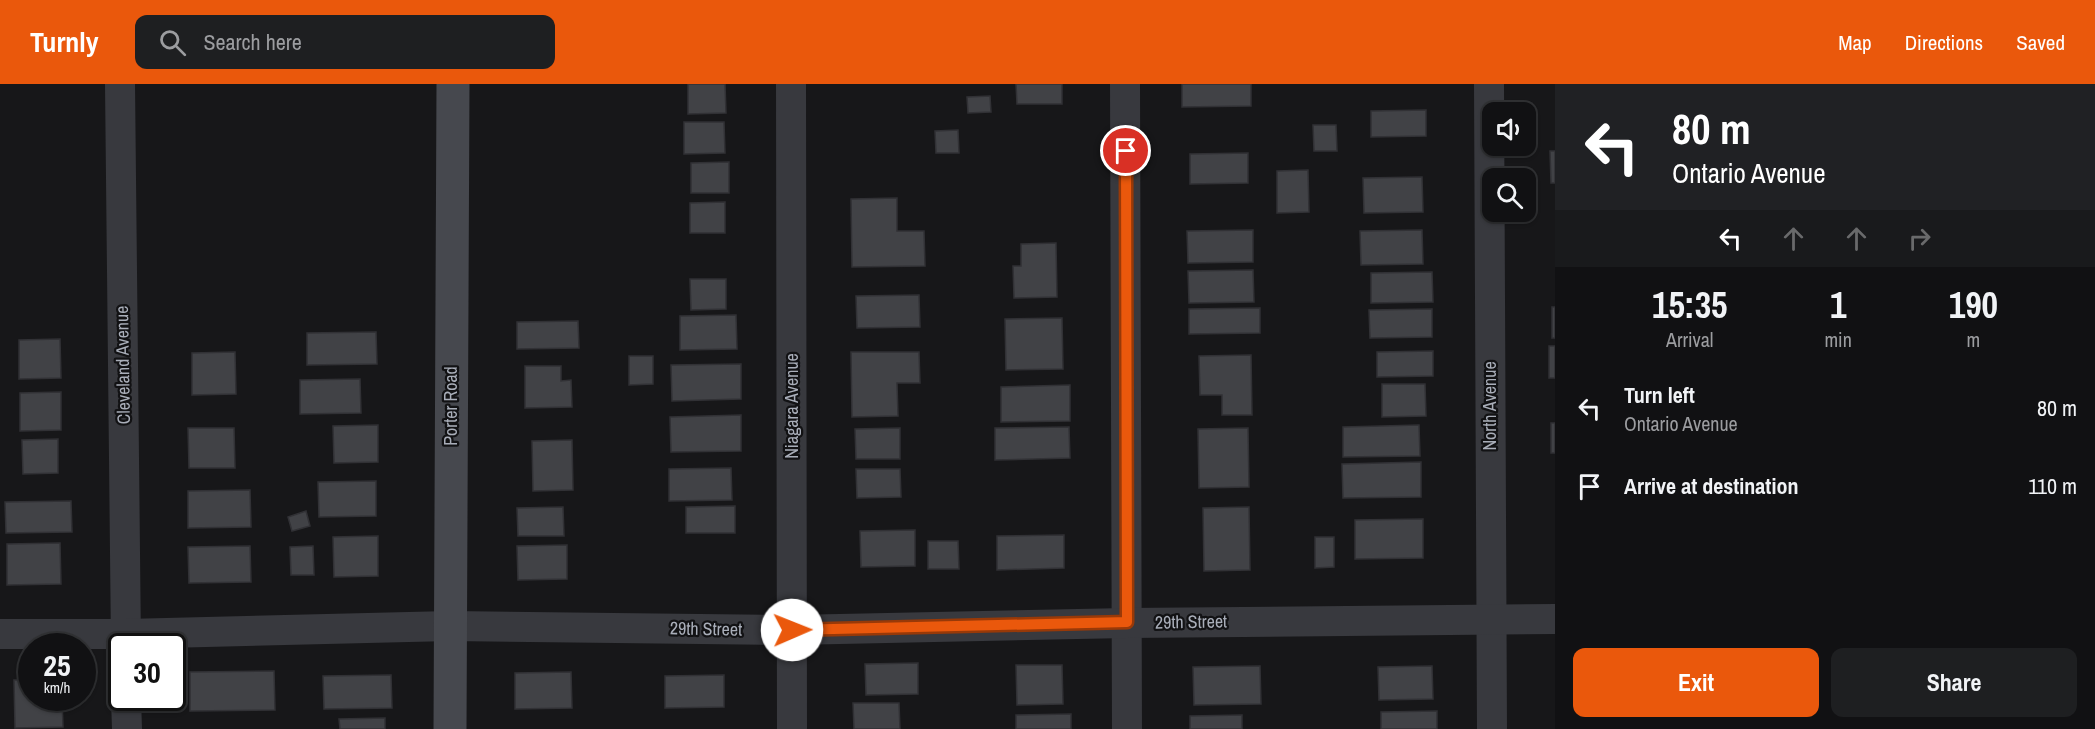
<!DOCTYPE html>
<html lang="en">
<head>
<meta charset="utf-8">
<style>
	body { margin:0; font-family:"Archivo Narrow",sans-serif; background:#1e1f21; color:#f1f3f6; height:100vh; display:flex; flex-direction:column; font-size:22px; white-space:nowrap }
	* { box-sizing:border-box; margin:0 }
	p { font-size:20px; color:#9c9da0 }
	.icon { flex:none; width:33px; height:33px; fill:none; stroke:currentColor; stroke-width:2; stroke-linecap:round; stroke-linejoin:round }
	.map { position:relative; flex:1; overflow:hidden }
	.panel { display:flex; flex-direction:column; background:#111113; width:540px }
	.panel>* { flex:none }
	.top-card { background:#202124; color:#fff; overflow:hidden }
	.tools { position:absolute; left:1482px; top:18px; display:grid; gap:12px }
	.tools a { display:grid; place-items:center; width:54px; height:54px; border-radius:12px; background:#111113; box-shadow:0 2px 4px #0004,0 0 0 2px #303133; font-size:30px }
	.speed { position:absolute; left:18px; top:549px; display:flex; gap:12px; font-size:30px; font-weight:700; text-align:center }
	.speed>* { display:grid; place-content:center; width:78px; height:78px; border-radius:50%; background:#111113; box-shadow:0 2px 4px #0004,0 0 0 2px #303133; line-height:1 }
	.speed small { font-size:15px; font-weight:400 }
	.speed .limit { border:3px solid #111; border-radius:9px; background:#fff; color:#111 }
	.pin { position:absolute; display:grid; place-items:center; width:51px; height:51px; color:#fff; margin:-26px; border:3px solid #fff; border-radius:50%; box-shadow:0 2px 6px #0007 }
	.me { position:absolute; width:66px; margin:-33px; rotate:89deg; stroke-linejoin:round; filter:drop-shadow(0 0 4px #0008) }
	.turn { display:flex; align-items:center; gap:21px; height:126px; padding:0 18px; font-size:27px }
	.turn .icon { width:78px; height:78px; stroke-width:2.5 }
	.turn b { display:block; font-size:42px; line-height:51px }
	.lanes { display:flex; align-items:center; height:57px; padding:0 18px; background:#0003; justify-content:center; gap:30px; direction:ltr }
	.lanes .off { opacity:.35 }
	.eta { display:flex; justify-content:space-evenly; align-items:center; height:102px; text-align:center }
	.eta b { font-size:36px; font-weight:800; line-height:42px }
	.button { display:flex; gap:12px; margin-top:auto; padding:12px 18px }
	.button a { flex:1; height:69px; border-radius:12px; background:#ea580c; color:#fff; font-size:24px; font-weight:800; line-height:69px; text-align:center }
	.button a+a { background:#1e1f21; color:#f1f3f6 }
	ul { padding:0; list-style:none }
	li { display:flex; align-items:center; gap:18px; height:78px; padding:0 18px }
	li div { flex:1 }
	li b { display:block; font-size:22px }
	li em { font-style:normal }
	header { display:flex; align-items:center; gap:36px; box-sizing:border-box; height:84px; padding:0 30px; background:#ea580c; color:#fff }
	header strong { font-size:28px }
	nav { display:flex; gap:33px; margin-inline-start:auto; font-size:21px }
	.search { width:420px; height:54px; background:#1e1f21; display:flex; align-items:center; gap:15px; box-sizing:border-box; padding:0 21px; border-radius:12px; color:#9c9da0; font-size:22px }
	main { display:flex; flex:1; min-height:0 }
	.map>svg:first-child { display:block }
</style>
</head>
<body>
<header>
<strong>Turnly</strong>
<div class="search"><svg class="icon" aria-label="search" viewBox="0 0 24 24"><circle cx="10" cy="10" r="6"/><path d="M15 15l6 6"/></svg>Search here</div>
<nav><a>Map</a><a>Directions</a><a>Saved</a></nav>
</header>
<main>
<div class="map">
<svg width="1555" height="645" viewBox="0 0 1555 645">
	<rect width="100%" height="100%" fill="#171719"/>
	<g fill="#414246" stroke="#313135" stroke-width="1.5">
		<polygon points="688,0 725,0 726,29 688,30"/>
		<polygon points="1016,0 1062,0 1062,20 1017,20"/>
		<polygon points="1182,0 1251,0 1251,22 1182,23"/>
		<polygon points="990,12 991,28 968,29 967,13"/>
		<polygon points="1426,26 1426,52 1371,53 1371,27"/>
		<polygon points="684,38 724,38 725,69 684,70"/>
		<polygon points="1313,41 1336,41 1337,67 1314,67"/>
		<polygon points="958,46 959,69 936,69 935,47"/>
		<polygon points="1550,67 1555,67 1555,99 1551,99"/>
		<polygon points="1248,69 1248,99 1190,100 1190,70"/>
		<polygon points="729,78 729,109 691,109 691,79"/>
		<polygon points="1308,86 1309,128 1277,129 1277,87"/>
		<polygon points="1422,93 1423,128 1364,129 1363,94"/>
		<polygon points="897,114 897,147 924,147 925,182 852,183 851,115"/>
		<polygon points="725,118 725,149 690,149 690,119"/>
		<polygon points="1253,146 1253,178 1188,179 1187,147"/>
		<polygon points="1422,146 1423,180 1361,181 1360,147"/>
		<polygon points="1056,159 1057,213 1014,214 1013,182 1021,182 1021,160"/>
		<polygon points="1253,186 1254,218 1189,219 1188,187"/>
		<polygon points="1432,188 1433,218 1371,219 1371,189"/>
		<polygon points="690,195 726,195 726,225 691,226"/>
		<polygon points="919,211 920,243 857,244 856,212"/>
		<rect x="1552" y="223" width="3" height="31"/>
		<polygon points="1260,224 1260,249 1189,250 1189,225"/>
		<polygon points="1432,225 1432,253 1370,254 1369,226"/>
		<polygon points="736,231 737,265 680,266 680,232"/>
		<polygon points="1062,234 1063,285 1006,286 1005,235"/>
		<polygon points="578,237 579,264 517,265 517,238"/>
		<polygon points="376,248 377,280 307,281 307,249"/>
		<polygon points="60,255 61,294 19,295 19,256"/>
		<rect x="1549" y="262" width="6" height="32"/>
		<polygon points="1433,267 1433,292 1377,293 1377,268"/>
		<polygon points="235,268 236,310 192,311 192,269"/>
		<polygon points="851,268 919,268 920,299 897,299 898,332 852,333"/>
		<polygon points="1251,271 1252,331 1222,331 1222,311 1200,311 1199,272"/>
		<polygon points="629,272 653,272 653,300 629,301"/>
		<polygon points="741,280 741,315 672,317 671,281"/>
		<polygon points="525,282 561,282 561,297 571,296 572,323 525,324"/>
		<polygon points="360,295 361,329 300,330 300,296"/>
		<polygon points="1382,300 1425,300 1426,332 1382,333"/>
		<polygon points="1070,301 1070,337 1001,338 1001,303"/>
		<polygon points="61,308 61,346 20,347 20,309"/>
		<polygon points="741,331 741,367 671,368 670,333"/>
		<rect x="1551" y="339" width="4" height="30"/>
		<polygon points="378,341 378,378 334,379 333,342"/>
		<polygon points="1419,341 1420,372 1343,373 1343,343"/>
		<polygon points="1069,343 1070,374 995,376 995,344"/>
		<polygon points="188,344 234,344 235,384 189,384"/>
		<polygon points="900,344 900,375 856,375 855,345"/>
		<polygon points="1248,344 1249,403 1199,404 1198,345"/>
		<polygon points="58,355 58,389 23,390 22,356"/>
		<polygon points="572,356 573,406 533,407 532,357"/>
		<polygon points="1421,378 1421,413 1343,414 1342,380"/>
		<polygon points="731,384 732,416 669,417 669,385"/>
		<polygon points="856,385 900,385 901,413 857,414"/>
		<polygon points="376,397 376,432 319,433 318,398"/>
		<polygon points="250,406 251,443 188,444 188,407"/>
		<polygon points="71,417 72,448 6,449 5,418"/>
		<polygon points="735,422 735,449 686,449 686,423"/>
		<polygon points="563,423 564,452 518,452 517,424"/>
		<polygon points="1249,423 1250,486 1204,487 1203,424"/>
		<polygon points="306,427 310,442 292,447 288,433"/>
		<polygon points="1423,435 1423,474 1355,475 1355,436"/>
		<polygon points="915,446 915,482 861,483 860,447"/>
		<polygon points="1064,451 1064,484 997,486 997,452"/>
		<polygon points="378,452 378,492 334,493 333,453"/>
		<polygon points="1315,453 1334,453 1334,483 1315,484"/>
		<polygon points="928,457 958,457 959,485 928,485"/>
		<polygon points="60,459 61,500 7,501 7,460"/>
		<polygon points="567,461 567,495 518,496 517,462"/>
		<polygon points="250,462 251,498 189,499 188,463"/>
		<polygon points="313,462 314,491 291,491 290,463"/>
		<polygon points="918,579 918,610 866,611 865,580"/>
		<polygon points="1016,581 1062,581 1063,620 1017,621"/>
		<polygon points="1260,582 1261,620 1194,621 1193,583"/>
		<polygon points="1432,582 1433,615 1379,616 1378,583"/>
		<polygon points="274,587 275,626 190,627 190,588"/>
		<polygon points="571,588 572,624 515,625 515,589"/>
		<polygon points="391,591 392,624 324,625 323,592"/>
		<polygon points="724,591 724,623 665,624 665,592"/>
		<polygon points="14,596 32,596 32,614 62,614 63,643 15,644"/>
		<polygon points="853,619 899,619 900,645 854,645"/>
		<polygon points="1437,627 1437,645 1381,645 1381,628"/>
		<polygon points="1071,630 1071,645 1016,645 1016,631"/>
		<polygon points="1242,631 1242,645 1190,645 1190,632"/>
		<polygon points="385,634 385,645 340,645 339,635"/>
	</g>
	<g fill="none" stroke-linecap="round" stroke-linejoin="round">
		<g stroke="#38393e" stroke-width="30">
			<polyline points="120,0 126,562"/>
			<polyline points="791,0 792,645"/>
			<polyline points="1125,0 1127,645"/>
			<polyline points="1489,0 1492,645"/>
			<polyline points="0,550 126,550 450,542 792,546 1127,539 1555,535"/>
			<polyline points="126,614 127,645"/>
		</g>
		<polyline stroke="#46484e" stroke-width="33" points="450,645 453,0"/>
	</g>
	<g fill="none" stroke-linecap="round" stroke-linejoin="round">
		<g stroke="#983908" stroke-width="15">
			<polyline id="route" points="792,546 1127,538 1126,67"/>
		</g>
		<use href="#route" stroke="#ea580c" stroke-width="10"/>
	</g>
	<g text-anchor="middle" stroke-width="4.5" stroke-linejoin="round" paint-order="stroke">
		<g font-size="18" fill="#a9aeb9" stroke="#121214">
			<text transform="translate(123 281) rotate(-91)" y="6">Cleveland Avenue</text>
			<text transform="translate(451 322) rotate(-90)" y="6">Porter Road</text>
			<text transform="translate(792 322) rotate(-90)" y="6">Niagara Avenue</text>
			<text transform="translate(1490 322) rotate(-90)" y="6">North Avenue</text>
			<text transform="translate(1191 538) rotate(-1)" y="6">29th Street</text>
			<text transform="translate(706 545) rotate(1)" y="6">29th Street</text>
		</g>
	</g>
</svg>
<div class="tools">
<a><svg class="icon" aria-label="sound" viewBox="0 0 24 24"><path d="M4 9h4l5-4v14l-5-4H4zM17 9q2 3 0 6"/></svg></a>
<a><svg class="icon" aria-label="search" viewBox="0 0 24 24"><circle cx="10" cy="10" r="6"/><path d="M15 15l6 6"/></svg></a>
</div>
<div class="speed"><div>25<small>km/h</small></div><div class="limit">30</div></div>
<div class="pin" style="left:1126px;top:67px;background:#d93025"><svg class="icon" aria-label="arrive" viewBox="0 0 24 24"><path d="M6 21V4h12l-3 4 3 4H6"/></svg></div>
<svg class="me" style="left:792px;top:546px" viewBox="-20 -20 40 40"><circle r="19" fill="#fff"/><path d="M0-13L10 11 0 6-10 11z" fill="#ea580c"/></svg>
</div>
<section class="panel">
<div class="top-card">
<div class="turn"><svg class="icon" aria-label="left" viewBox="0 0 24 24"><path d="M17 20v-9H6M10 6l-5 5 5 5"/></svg><div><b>80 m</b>Ontario Avenue</div></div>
<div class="lanes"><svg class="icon" aria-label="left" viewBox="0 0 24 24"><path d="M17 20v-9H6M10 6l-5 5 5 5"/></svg><svg class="icon off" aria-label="ahead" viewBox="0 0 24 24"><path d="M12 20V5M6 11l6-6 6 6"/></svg><svg class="icon off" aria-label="ahead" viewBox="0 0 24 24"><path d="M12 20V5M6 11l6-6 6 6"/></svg><svg class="icon off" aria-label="right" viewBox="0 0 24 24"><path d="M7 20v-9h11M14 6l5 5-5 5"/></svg></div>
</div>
<div class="eta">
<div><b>15:35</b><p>Arrival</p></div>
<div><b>1</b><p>min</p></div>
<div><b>190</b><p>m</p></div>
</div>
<ul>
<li><svg class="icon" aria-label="left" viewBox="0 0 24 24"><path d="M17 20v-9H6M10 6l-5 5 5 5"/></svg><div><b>Turn left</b><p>Ontario Avenue</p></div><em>80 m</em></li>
<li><svg class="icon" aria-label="arrive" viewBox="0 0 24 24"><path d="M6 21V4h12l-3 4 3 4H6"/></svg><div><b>Arrive at destination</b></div><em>110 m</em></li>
</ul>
<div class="button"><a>Exit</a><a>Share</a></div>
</section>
</main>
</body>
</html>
